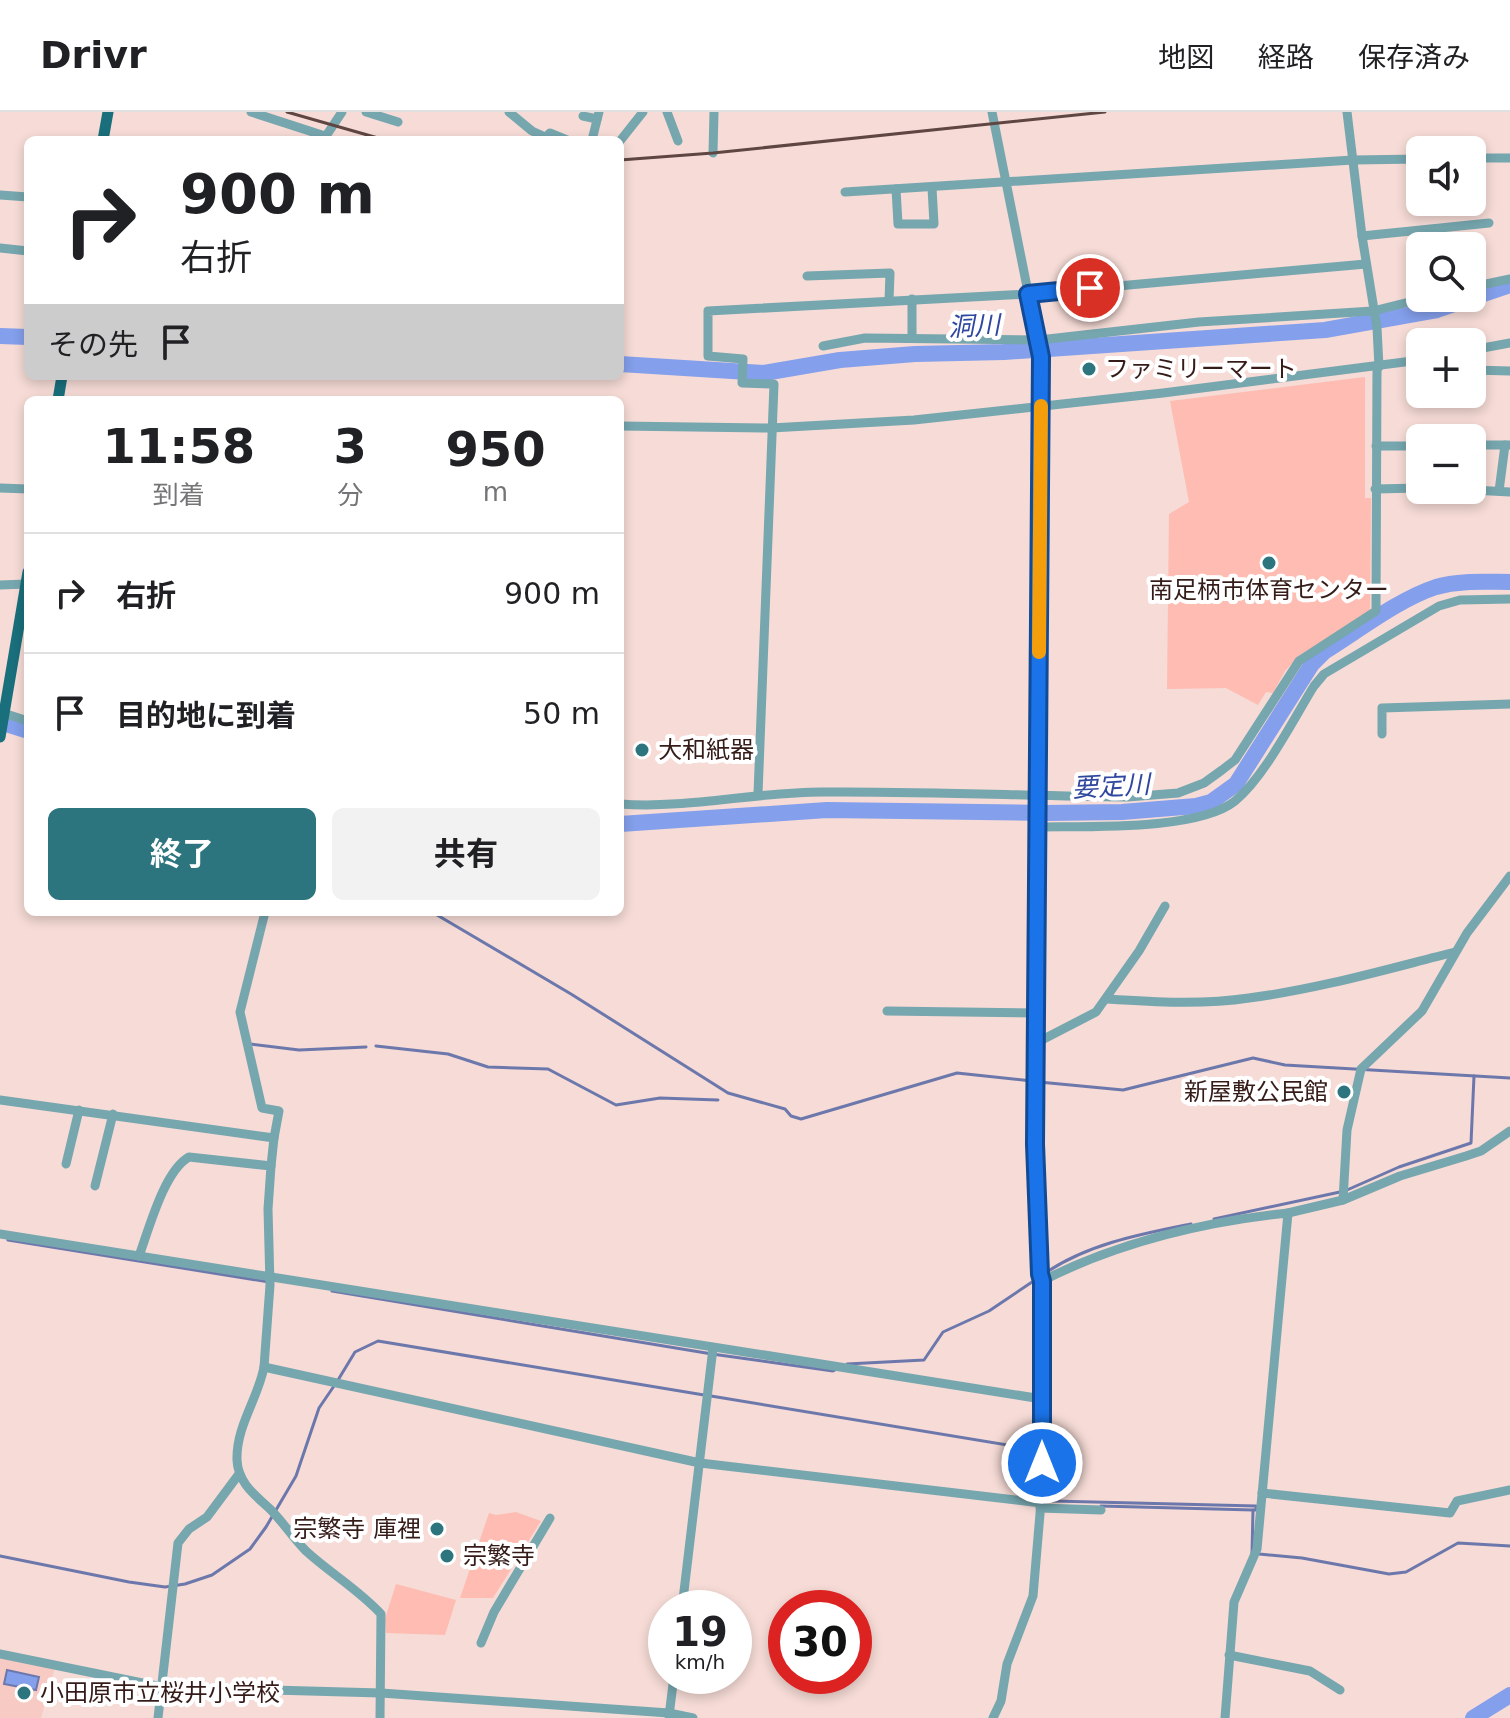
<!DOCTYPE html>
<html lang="ja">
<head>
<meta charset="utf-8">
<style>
	body { margin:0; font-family:"DejaVu Sans","Noto Sans JP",sans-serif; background:#f2f2f2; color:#202124; height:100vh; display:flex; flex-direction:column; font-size:30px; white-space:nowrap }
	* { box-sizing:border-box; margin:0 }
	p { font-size:26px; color:#757577 }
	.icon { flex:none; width:44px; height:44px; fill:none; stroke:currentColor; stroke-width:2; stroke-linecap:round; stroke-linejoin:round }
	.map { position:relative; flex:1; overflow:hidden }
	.sheet { position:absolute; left:24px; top:284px; width:600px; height:520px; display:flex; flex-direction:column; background:#fff; border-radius:12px; box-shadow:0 4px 12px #0003 }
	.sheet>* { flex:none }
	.hud { position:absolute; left:24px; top:24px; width:600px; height:244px; border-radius:12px; box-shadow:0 4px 12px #0003; background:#fff; color:#202124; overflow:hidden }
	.buttons { position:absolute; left:1406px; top:24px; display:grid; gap:16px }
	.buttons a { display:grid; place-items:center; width:80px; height:80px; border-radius:12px; background:#fff; box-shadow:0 4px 12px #0003; font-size:40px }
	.speed { position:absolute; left:648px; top:1478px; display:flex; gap:16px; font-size:40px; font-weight:700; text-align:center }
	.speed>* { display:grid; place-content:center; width:104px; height:104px; border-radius:50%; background:#fff; box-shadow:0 4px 12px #0003; line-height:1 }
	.speed small { font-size:20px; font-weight:400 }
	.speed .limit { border:12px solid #d22; background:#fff; color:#111 }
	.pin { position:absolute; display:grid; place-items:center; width:68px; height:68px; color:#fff; margin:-34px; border:4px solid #fff; border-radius:50%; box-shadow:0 2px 8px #0007 }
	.me { position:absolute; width:88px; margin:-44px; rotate:0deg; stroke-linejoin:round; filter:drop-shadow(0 0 6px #0008) }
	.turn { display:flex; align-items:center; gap:28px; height:168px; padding:0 24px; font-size:36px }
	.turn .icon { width:104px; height:104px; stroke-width:2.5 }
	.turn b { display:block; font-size:56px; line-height:68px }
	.then { display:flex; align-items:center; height:76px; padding:0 24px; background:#0003; gap:16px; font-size:30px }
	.eta { display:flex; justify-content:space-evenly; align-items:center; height:136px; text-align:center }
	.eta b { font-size:48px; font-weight:700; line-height:56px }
	.action { display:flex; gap:16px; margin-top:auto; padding:16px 24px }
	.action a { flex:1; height:92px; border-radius:12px; background:#2c747e; color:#fff; font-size:32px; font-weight:700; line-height:92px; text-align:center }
	.action a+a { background:#f2f2f2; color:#202124 }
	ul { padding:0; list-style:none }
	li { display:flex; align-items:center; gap:24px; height:120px; padding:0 24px; border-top:2px solid #e0e0e0 }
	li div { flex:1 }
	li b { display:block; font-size:30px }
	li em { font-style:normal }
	header { display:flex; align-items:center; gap:48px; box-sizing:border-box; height:112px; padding:0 40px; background:#fff; border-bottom:2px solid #e0e0e0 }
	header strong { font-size:38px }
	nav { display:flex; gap:44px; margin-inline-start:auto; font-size:28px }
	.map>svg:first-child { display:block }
</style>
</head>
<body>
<header>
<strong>Drivr</strong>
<nav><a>地図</a><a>経路</a><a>保存済み</a></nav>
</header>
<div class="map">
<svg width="1510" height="1606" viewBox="0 0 1510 1606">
	<rect width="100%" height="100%" fill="#f6dbd6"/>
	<polygon fill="#f7cac3" points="0,1544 55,1555 41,1606 0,1606"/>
	<g fill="#febcb2">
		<polygon points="1365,265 1365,386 1371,386 1370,500 1300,543 1285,559 1273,581 1266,580 1258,593 1226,576 1167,577 1169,402 1189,390 1170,289"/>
		<polygon points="516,1400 541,1409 493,1486 460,1486 489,1401 496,1403"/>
		<polygon points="396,1472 456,1488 445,1523 386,1521 385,1507"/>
	</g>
	<polygon fill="#849feb" stroke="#6c78ac" stroke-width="2" points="7,1558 39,1565 36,1578 4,1572"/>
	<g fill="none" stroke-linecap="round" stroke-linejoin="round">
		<g stroke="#6c78ac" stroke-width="3">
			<polyline points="432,800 571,882 728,981 785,997 791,1004 801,1007 957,961 1032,969"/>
			<polyline points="250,932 299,938 366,935"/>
			<polyline points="376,934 448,942 488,955 548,957 616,993 660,986 718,988"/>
			<polyline points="1039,970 1123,978 1253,946 1285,953 1510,966"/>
			<polyline points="1347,1078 1399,1055 1471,1031 1474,964"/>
			<polyline points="1214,1107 1340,1080"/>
			<polyline points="8,1128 269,1170"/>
			<path d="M1044,1162C1087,1132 1141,1122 1191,1112"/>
			<polyline points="332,1179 712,1242 833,1259 837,1257"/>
			<polyline points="847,1252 924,1248 943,1220 989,1199 1038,1166"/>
			<polyline points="338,1268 355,1240 378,1229 704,1283"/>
			<polyline points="711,1284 1038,1338 1037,1383"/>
			<polyline points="1043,1385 1053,1389 1256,1394 1256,1398 1253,1398 1252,1442"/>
			<polyline points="1101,1394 1253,1398"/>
			<polyline points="1259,1442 1302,1446 1389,1462 1406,1460 1458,1431 1510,1434"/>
			<polyline points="0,1444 129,1470 165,1475 185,1472 212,1463 250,1437 266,1415 296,1364 319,1296 334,1274"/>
		</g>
		<g stroke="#849feb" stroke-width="16">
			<polyline points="1472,186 1510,173"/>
			<polyline points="0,224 28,225"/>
			<polyline points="620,252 764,261 840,248 915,242 1004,240 1325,218 1437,198 1472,186"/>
			<polyline points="0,610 28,619"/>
			<path d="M620,712L827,698L1046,701L1122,700L1196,694L1211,690L1236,672L1312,552L1324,540C1358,519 1399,487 1436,475C1460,468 1486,470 1510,470"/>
			<polyline points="1473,1606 1510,1583"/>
		</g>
		<g stroke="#76a6ae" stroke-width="9">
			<polyline points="251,0 325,24"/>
			<polyline points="366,0 398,10"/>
			<polyline points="509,0 532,19 552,28"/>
			<polyline points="667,0 678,29"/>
			<polyline points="992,0 1041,245 1035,1032 1042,1169"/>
			<polyline points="1347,0 1362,124 1377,216 1379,255"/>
			<polyline points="583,4 597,7"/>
			<polyline points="548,23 550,21 567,28"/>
			<polyline points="324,27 342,0"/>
			<polyline points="592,28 599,0"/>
			<polyline points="620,29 643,0"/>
			<polyline points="713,41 714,0"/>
			<polyline points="1472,46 1510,46"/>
			<polyline points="896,77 898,112 934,112 932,76"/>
			<polyline points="845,80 1353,48 1420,47"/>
			<polyline points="0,83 28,85"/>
			<polyline points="1362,124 1489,111"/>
			<polyline points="0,136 28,139"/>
			<polyline points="807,164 890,161 889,189"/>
			<polyline points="1472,175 1510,167"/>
			<polyline points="912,225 912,187"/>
			<polyline points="823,234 865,226 1039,228 1199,210 1373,199 1425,186"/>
			<polyline points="1472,238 1510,231"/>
			<polyline points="1472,258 1510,259"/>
			<polyline points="620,314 771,316 914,308 1163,281 1420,248"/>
			<polyline points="1472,333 1510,333"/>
			<polyline points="1376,334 1420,334"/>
			<polyline points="0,376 28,377"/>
			<polyline points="1375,377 1420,376"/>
			<polyline points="1472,378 1510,380"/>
			<polyline points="1499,379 1505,333"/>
			<polyline points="0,473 26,472"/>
			<polyline points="0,600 28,609"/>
			<polyline points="1382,622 1382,596 1510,592"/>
			<polyline points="758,682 774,272 742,271 743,247 708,244 708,199 1028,182 1366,152"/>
			<path d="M620,692C687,697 754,680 822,680C924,679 1026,684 1128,685L1178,681L1204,671L1222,658L1235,648L1299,549L1376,499L1377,255"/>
			<path d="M1037,715C1085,714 1198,719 1235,689C1265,664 1293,608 1314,574L1324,562L1439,494L1460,488L1510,487"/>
			<polyline points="265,800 240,900 262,996 279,999 274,1026"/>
			<path d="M1107,887C1154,890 1202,893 1249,886C1319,877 1387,857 1455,840"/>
			<polyline points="887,899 1036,901"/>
			<polyline points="1036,931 1096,900 1139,839 1165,794"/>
			<polyline points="0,988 274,1026 271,1054"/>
			<polyline points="66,1052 79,998"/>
			<polyline points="95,1074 113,1002"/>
			<polyline points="1343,1088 1347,1018 1361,957 1422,899 1467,821 1510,764"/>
			<polyline points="1288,1101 1343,1088 1400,1064 1466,1044 1481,1039 1510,1019"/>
			<polyline points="0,1122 1042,1287"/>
			<path d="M139,1144C149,1117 164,1059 189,1045L271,1054L268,1097L270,1173L264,1255C258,1287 236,1314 237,1348C238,1371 255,1383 270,1397C283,1410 293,1426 306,1439C330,1461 359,1478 381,1502L380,1606"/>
			<polyline points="264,1255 700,1351 1041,1391"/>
			<polyline points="1262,1381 1450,1401 1457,1389 1510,1378"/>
			<polyline points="1040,1396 1101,1398"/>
			<polyline points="682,1496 713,1236"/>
			<polyline points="481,1531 494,1500 550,1406"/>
			<polyline points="0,1542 162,1575 381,1581 669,1601 693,1606"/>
			<polyline points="1229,1543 1310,1559 1340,1578"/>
			<polyline points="669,1604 674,1564"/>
			<polyline points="158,1606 178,1431 189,1417 207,1405 239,1362"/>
			<path d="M993,1606L1001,1589L1007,1552L1033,1484L1041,1390L1043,1329L1042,1169C1119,1130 1202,1110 1288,1101L1257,1437L1234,1490L1225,1606"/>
		</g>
		<g stroke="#196f7b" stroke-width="11">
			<polyline points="103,28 108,0"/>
			<polyline points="58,288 62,264"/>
			<polyline points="0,625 28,460"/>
		</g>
		<g stroke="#5f4642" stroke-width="3">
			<polyline points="287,0 385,28"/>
			<polyline points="620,48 713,41 1105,0"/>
		</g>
	</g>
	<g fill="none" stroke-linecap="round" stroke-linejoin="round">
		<g stroke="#114b97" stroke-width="20">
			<polyline id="route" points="1042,1351 1042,1169 1040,1162 1035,1032 1041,245 1028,182 1090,176"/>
		</g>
		<use href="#route" stroke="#1a73e8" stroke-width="14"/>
		<polyline stroke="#f59e0b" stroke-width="14" points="1039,540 1041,294"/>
	</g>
	<g fill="#2c747e" stroke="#fff" stroke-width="3">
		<circle cx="1089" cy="257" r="8"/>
		<circle cx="1269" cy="451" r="8"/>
		<circle cx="642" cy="638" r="8"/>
		<circle cx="1344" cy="980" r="8"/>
		<circle cx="437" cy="1417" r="8"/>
		<circle cx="447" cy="1444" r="8"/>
		<circle cx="24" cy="1581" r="8"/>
	</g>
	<g text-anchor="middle" stroke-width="8" stroke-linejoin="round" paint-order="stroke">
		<g font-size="24" fill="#351c19" stroke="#fff" text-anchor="start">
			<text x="1105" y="265">ファミリーマート</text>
			<text x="1269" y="486" text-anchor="middle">南足柄市体育センター</text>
			<text x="658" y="646">大和紙器</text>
			<text x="1328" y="988" text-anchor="end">新屋敷公民館</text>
			<text x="421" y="1425" text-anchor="end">宗繁寺 庫裡</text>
			<text x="463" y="1452">宗繁寺</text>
			<text x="40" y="1589">小田原市立桜井小学校</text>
		</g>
		<g font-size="26" font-style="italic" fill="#30479f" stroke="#fff">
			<text transform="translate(974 214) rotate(-3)" y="9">洞川</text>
			<text transform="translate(1111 674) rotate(-3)" y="9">要定川</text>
		</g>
	</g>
</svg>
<div class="buttons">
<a><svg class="icon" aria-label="sound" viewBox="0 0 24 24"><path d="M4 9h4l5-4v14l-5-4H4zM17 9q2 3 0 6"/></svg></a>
<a><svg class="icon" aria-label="search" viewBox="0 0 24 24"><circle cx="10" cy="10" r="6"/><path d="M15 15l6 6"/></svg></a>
<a>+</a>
<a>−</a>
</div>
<div class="speed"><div>19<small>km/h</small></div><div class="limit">30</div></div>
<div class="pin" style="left:1090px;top:176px;background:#d93025"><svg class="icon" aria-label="arrive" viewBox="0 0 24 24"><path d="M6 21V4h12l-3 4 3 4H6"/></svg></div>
<svg class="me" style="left:1042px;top:1351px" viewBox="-20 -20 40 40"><circle r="17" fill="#1a73e8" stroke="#fff" stroke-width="3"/><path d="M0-11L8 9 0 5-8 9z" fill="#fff"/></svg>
<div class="hud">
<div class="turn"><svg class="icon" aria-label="right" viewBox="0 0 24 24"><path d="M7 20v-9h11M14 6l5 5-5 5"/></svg><div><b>900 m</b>右折</div></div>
<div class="then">その先<svg class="icon" aria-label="arrive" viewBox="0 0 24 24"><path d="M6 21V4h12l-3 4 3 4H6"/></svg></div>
</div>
<section class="sheet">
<div class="eta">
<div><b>11:58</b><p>到着</p></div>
<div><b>3</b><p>分</p></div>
<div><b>950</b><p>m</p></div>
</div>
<ul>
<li><svg class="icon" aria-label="right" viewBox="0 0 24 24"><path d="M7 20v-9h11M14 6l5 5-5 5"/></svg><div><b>右折</b></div><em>900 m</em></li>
<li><svg class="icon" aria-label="arrive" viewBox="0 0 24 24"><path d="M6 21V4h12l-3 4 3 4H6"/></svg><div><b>目的地に到着</b></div><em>50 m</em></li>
</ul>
<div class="action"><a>終了</a><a>共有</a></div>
</section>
</div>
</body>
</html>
